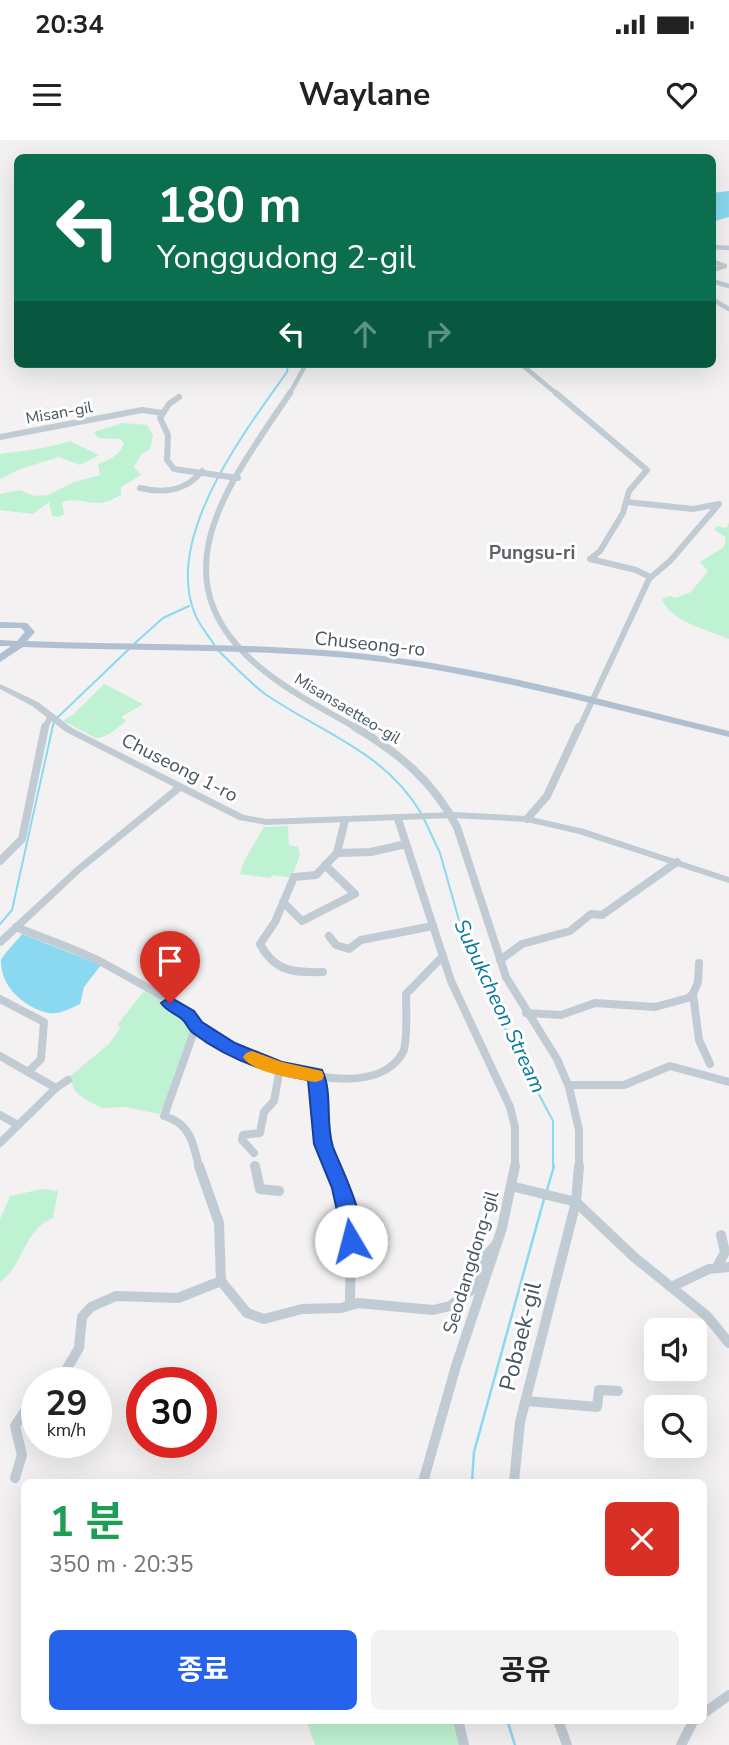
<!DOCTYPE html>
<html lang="ko">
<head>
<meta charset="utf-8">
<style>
	body { margin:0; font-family:"Nunito Sans","Noto Sans KR",sans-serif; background:#f2f2f2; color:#222; height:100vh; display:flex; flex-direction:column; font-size:26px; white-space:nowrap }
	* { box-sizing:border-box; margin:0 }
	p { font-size:23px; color:#767676 }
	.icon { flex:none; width:38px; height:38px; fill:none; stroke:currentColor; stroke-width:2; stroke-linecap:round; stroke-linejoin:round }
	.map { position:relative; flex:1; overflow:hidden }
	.panel { position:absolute; left:21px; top:1339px; width:686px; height:245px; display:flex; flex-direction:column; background:#fff; border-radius:10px; box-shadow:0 7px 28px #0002 }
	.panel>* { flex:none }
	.hud { position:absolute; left:14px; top:14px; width:702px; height:214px; border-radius:10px; box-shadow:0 7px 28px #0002; background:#0b6e4f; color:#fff; overflow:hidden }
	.tools { position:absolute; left:644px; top:1178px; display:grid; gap:14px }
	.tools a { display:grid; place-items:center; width:63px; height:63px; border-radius:10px; background:#fff; box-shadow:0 7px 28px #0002; font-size:35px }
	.speed { position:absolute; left:21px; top:1227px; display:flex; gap:14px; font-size:35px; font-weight:700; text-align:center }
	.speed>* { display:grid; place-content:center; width:91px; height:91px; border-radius:50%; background:#fff; box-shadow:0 7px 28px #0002; line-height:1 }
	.speed small { font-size:18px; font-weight:400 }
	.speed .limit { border:10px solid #d22; background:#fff; color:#111 }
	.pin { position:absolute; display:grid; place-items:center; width:60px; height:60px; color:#fff; margin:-72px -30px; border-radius:50% 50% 50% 0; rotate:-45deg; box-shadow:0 0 7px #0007 }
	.pin .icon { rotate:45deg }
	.me { position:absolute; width:77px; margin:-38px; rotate:352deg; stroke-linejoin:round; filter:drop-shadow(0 0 5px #0008) }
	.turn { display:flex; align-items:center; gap:24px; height:147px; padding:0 28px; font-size:32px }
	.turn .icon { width:91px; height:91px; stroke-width:2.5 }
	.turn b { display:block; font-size:49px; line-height:60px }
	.lanes { display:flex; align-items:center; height:66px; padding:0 28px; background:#0003; justify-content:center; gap:35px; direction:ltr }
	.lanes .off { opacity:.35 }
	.round { display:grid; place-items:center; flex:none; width:74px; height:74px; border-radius:10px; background:#f2f2f2 }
	.summary { display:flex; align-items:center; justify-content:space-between; height:119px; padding:0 28px }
	h1 { font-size:42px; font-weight:700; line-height:52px; color:#1e9e55 }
	.cta { display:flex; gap:14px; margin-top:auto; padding:14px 28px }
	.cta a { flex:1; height:80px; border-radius:10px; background:#2563eb; color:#fff; font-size:28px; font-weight:700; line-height:80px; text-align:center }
	.cta a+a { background:#f2f2f2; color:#222 }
	.status { display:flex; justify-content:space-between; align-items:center; height:49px; padding:0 35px; background:#fff; direction:ltr }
	.status svg { height:19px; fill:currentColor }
	header { display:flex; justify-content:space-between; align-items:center; height:91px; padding:0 28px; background:#fff; font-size:32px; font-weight:700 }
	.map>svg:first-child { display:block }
</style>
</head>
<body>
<div class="status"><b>20:34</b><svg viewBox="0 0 49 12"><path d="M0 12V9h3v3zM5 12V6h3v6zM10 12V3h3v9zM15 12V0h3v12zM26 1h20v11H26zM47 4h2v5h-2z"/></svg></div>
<header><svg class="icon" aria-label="menu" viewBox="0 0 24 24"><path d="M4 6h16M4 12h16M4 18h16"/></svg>Waylane<svg class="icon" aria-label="heart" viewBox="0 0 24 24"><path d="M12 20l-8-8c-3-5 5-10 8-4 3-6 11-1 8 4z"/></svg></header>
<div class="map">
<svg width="729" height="1605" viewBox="0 0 729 1605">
	<rect width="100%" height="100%" fill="#f3f1f1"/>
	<g fill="#bff2d3">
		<path d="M123,283L147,285L153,295L150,309L141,315L134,327L141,335L121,347V355C92,372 86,355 62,362L64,374L59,377L52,376L49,362L33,374L0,370V354L20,350L34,356L48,355L74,342L100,335L98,324C110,319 120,316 124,303L120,299L98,298L94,292Z"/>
		<path d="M70,301L99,315L80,325L59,317L20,329L0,339V314C23,311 49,308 70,301Z"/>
		<path d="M729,383V499C708,490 671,482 662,459L670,456L675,458L691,452L708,431L700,422L724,407L726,397L714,390L718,386L726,388Z"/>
		<path d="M104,544L143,564L121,577L126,581C117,588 107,598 96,598L63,581L74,574Z"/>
		<polygon points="288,686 289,705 298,707 300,714 292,738 273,735 270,738 240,734 244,721 264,687"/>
		<polygon points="144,851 191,878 191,890 163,967 159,974 125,967 102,968 83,958 75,951 69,937 109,904 120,889 118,884"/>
		<path d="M42,1049L58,1051L53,1078C25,1088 23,1126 0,1142V1080L10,1056Z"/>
		<polygon points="306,1580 454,1580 460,1605 315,1605"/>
	</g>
	<g fill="#8ad9f0">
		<polygon points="729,51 729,77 712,82 712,53"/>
		<path d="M22,794L101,825L84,847L80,864C71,868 59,875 49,873C27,869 0,848 1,820C6,811 16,802 22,794Z"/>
	</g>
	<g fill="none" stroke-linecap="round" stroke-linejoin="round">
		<g stroke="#8ad9f0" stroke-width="2">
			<polyline points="134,504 163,478 189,466"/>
			<path d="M215,506C209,496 199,485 195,474C163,398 245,291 287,232L288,224"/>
			<path d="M218,510C233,525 248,541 265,554C322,593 384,611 421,673"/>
			<polyline points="58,577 130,508"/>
			<polyline points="424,679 440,713 464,798 514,907 553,981 553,1028"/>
			<polyline points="0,784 12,770 54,581"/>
		</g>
		<g stroke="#8ad9f0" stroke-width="2.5">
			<polyline points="547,1050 554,1026"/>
			<polyline points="472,1342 474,1312 544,1059"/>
			<polyline points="507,1580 515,1605"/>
		</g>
		<g stroke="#c1cbd3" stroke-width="4.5">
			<polyline points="712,107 729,108"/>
			<polyline points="712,121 725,126 712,130"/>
			<polyline points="712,141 729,146"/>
			<polyline points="712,159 729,169"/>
			<polyline points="521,224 558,255"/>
			<polyline points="289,255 306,224"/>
		</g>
		<g stroke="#c1cbd3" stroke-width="6">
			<path d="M290,253C226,348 150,443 267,533C295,555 327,571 358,589"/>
			<polyline points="556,253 647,330 629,351 623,373 600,411 590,419 636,430 650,437 579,589"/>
			<polyline points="179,257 169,264 160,278 168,295 167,320 174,329 238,338"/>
			<polyline points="0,297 142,270 163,273"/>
			<path d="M140,348C165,354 186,351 202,331"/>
			<polyline points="627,362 693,369 719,364 670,421 650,438"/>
			<polyline points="44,589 50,578"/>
		</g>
		<g stroke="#c1cbd3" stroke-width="8">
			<path d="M355,587C399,613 433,641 457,687L506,837L557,919L569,947L579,990V1028"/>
			<polyline points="398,679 451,841 510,967 515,987 515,1028"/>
			<polyline points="527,679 547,656 579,587"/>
			<polyline points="337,713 371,712 406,704"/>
			<polyline points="0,721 22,699 45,587"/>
			<polyline points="283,762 302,781 355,754 325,725"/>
			<path d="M16,787C45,799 77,809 105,824C132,839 163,855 188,874C201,884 210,896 224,905C263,926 375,965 403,912C408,902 406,867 406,854L443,816"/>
			<polyline points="329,796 336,805 349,809 361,800 433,786"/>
			<polyline points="500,820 522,804 570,791 591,774 602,775 677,722"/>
			<path d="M323,832C294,833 275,832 260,804L275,782L294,737L316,735L337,713L345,680"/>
			<polyline points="693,854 699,900 710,924"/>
			<polyline points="0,859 44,882 41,919 28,932 56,948"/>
			<polyline points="526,873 561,875 595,863 655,867 688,858 693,854 698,842 699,823"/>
			<path d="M196,886L164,976C190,983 194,1004 199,1028"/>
			<polyline points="0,916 28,932"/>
			<polyline points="316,935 323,1004 333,1028"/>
			<polyline points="569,945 624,945 670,926 729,942"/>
			<polyline points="0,975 18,985"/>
			<polyline points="0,1003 56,948 68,940"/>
			<polyline points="254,1013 242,1000 243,995 260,993 264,972 274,961 280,928"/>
		</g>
		<g stroke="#c1cbd3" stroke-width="10">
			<polyline points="199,1026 219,1083 221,1141"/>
			<polyline points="255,1026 260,1049 279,1051"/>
			<polyline points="332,1026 351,1086 350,1165"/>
			<polyline points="511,1046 576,1062 634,1117 707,1176 729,1203"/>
			<polyline points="717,1127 725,1112 721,1095"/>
			<polyline points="671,1147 709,1129 729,1127"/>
			<polyline points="59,1242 79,1208 82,1177 91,1167 116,1156 178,1158 221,1141 247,1173 264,1179 302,1169 341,1168 358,1163 433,1170 450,1166 474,1148 481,1120 496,1105"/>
			<polyline points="526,1261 597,1267 599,1250 618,1251"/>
			<polyline points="15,1338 22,1315 15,1286 27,1268 37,1263"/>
			<polyline points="423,1342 456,1226 502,1088 515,1026"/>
			<polyline points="514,1342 520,1282 576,1062 579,1026"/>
			<polyline points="704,1573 729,1555"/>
			<polyline points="458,1580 464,1605"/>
			<polyline points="558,1580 567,1605"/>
			<polyline points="681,1605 694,1580"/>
		</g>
		<polygon fill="#c1cbd3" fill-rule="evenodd" points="0,544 38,562 72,588 244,675 267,679 453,672 527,676 584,689 729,737 729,743 579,694 527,682 453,678 267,685 239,680 181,651 82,731 3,805 0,806 0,797 76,727 174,647 66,592 32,566 0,549"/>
		<path fill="#b0c0d1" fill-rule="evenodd" d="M0,482L27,483L35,492L27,501C151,506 275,501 398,518C510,533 619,565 729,591V597C619,571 510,540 398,524C274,507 148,512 23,507L0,522V514L11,506H0V500L17,501L25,492L21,488H0Z"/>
	</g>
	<path fill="#2563eb" stroke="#184099" stroke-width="2" d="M170,857L194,871L202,882L235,903L282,922L322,930C333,952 325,983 333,1007C342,1031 370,1082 358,1107L351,1109L345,1107L332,1048L314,1004L308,940C267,933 226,918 193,893C188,889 187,884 183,880C176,873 167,872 161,863Z"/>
	<path fill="#f59e0b" d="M252,911L282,922L322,931L324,936L322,940L316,942C298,939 252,933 243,917L246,913Z"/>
	<g text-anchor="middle" stroke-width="6" stroke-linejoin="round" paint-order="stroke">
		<g font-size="16" fill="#485460" stroke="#fff">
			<text transform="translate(59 272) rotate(-10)" y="6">Misan-gil</text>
			<text transform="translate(348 568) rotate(31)" y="6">Misansaetteo-gil</text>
		</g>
		<g font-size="19" font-weight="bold" fill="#5d6166" stroke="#fff">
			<text x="532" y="419">Pungsu-ri</text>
		</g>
		<g font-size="19" fill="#485460" stroke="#fff">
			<text transform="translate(370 503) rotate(6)" y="7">Chuseong-ro</text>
			<text transform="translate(180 627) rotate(27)" y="7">Chuseong 1-ro</text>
			<text transform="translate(470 1122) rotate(-73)" y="7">Seodangdong-gil</text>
		</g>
		<g font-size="21" font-style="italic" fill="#087a9c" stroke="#fff">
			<text transform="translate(500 866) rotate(65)" y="7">Subukcheon Stream</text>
		</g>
		<g font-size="23" fill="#485460" stroke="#fff">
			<text transform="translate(520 1196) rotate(-76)" y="8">Pobaek-gil</text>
		</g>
	</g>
</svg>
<div class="tools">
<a><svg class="icon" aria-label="sound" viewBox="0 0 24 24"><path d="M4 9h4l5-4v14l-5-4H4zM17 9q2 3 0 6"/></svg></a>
<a><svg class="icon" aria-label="search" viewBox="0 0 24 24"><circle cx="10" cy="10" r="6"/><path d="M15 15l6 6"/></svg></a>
</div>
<div class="speed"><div>29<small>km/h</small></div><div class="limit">30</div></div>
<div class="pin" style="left:170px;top:863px;background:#d93025"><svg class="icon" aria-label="arrive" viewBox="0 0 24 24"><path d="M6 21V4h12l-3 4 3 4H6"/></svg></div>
<svg class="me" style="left:351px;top:1101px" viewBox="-20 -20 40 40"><circle r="19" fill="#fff"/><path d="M0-13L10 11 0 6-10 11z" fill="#2563eb"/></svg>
<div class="hud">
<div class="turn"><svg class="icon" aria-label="left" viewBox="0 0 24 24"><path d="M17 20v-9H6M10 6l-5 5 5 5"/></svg><div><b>180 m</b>Yonggudong 2-gil</div></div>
<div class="lanes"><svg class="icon" aria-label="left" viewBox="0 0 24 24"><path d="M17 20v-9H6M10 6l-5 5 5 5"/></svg><svg class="icon off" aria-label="ahead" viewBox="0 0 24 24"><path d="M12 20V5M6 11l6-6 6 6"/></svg><svg class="icon off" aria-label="right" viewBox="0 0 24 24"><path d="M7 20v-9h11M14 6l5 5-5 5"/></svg></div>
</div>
<section class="panel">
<div class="summary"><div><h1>1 분</h1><p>350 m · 20:35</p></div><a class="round" style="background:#d93025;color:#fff"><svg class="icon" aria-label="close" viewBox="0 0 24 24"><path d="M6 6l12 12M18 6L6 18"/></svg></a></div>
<div class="cta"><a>종료</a><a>공유</a></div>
</section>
</div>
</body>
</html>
